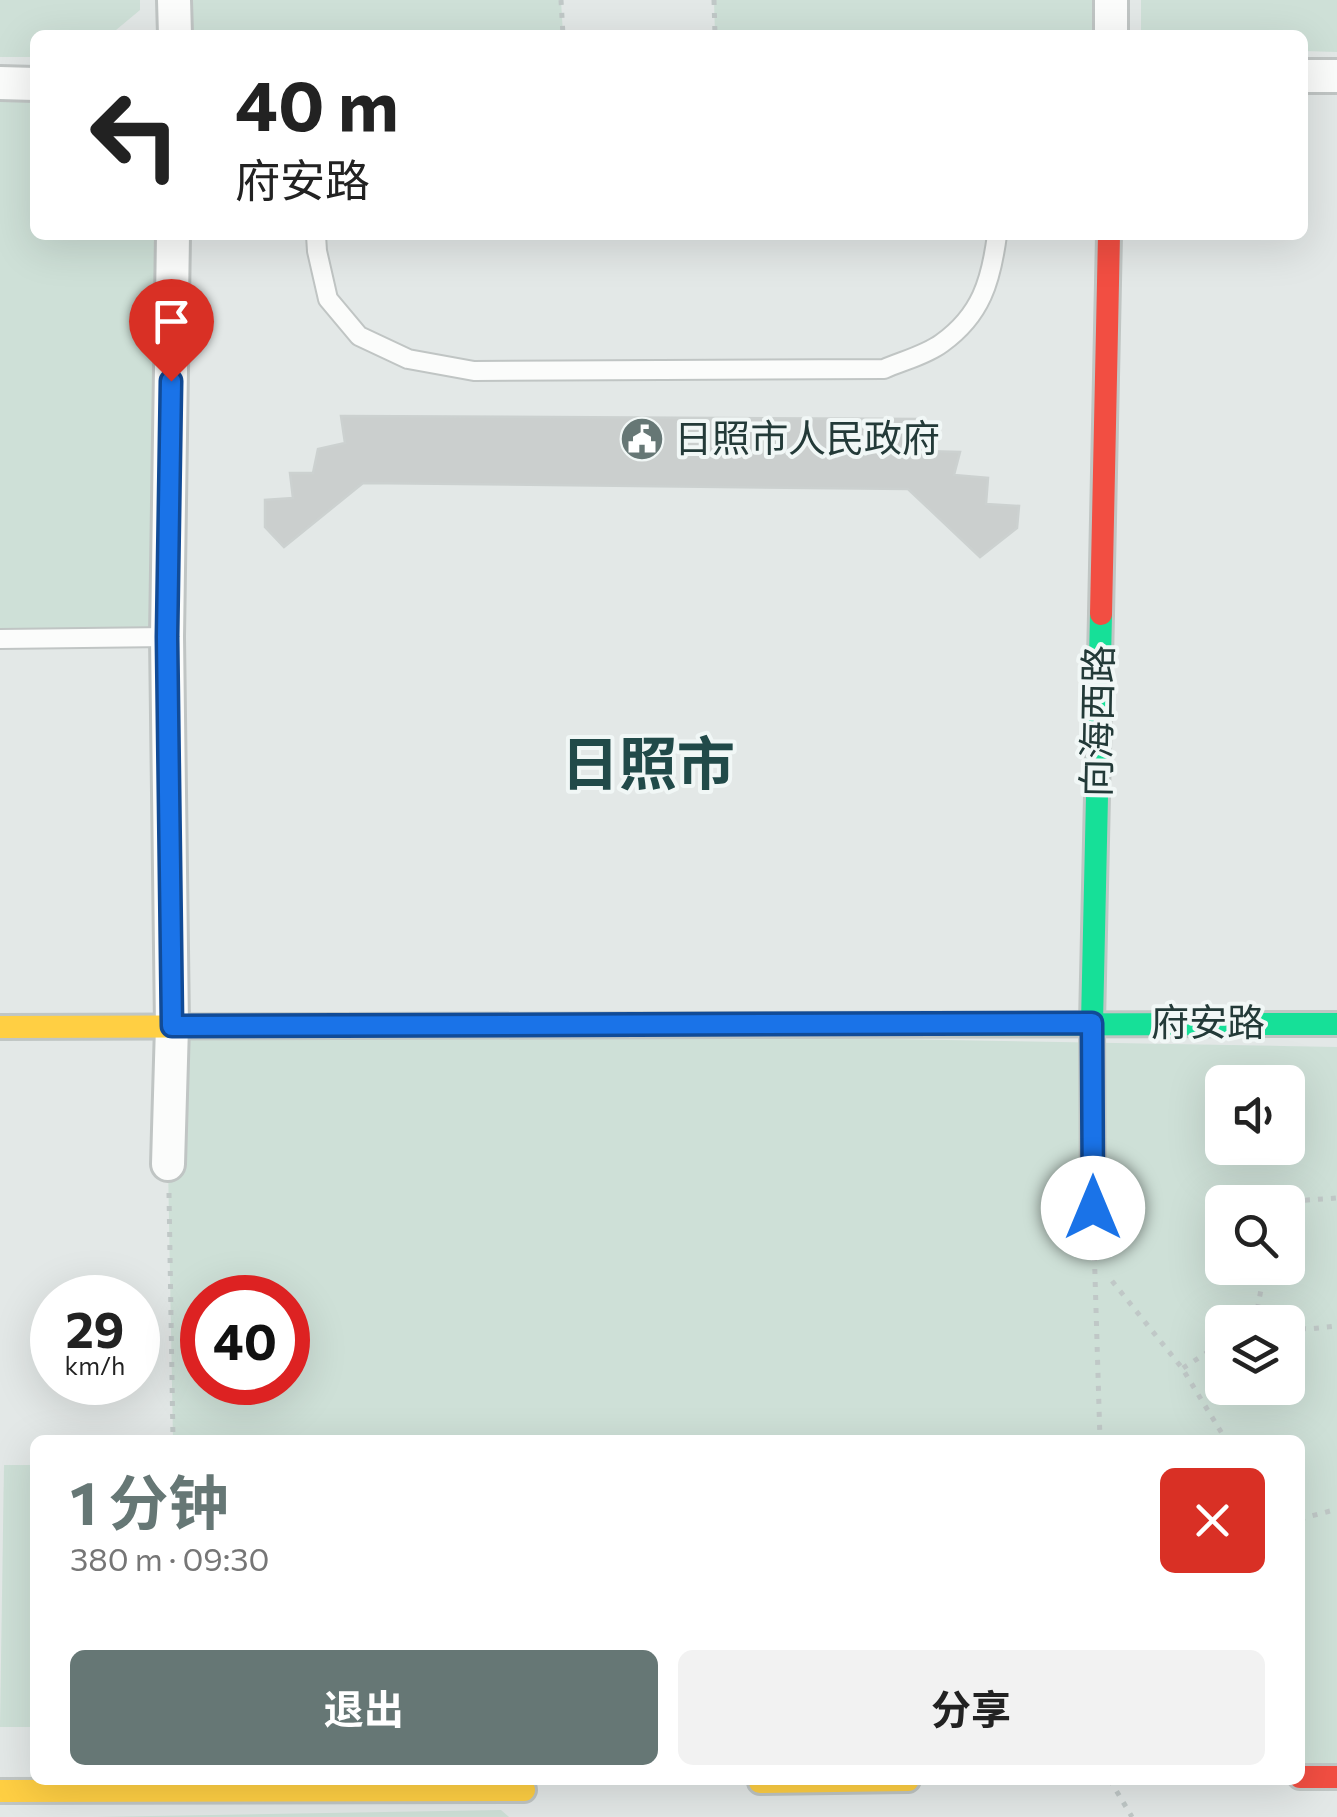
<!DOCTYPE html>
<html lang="zh">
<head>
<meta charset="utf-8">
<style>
	body { margin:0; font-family:Commissioner,"Noto Sans SC",sans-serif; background:#f2f2f2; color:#222; height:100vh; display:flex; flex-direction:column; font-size:38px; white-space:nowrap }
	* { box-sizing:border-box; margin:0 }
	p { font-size:32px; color:#767676 }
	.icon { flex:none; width:55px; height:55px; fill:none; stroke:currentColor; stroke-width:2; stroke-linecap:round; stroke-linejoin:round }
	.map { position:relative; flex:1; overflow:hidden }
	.sheet { position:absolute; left:30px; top:1435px; width:1275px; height:350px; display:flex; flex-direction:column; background:#fff; border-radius:15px; box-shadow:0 10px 40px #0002 }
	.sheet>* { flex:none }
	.hud { position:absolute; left:30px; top:30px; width:1278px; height:210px; border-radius:15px; box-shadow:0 10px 40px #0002; background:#fff; color:#222; overflow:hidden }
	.fabs { position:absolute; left:1205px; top:1065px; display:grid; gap:20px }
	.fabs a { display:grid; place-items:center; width:100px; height:100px; border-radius:15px; background:#fff; box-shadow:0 10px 40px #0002; font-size:50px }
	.speed { position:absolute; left:30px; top:1275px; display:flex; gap:20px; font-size:50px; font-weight:700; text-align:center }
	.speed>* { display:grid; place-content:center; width:130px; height:130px; border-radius:50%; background:#fff; box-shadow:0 10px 40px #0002; line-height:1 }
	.speed small { font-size:25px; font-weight:400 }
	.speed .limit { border:15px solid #d22; background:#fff; color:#111 }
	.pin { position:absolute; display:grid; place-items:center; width:85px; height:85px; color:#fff; margin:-102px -42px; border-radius:50% 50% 50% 0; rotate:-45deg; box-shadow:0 0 10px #0007 }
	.pin .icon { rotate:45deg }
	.me { position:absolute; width:110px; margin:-55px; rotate:0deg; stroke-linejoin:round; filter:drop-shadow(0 0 8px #0008) }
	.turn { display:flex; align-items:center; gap:35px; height:210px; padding:0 40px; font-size:45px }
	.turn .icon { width:130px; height:130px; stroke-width:2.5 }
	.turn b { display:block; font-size:70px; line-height:85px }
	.round { display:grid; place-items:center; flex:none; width:105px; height:105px; border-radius:15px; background:#f2f2f2 }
	.head { display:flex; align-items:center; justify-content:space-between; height:170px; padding:0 40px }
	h1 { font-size:60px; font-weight:700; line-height:75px; color:#667775 }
	.action { display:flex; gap:20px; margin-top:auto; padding:20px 40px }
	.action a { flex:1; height:115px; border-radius:15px; background:#667775; color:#fff; font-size:40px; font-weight:700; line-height:115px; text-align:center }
	.action a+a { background:#f2f2f2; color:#222 }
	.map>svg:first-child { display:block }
</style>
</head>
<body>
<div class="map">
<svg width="1337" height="1817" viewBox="0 0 1337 1817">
	<rect width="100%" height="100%" fill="#e3e8e7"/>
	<g fill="#cee0d7" fill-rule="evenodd">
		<polygon points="0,0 140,0 140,10 110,35 35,35 35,57 0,57"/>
		<polygon points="174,0 561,0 563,35 175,35"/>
		<polygon points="714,0 1111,0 1111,35 715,35"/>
		<polygon points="1141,0 1337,0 1337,52 1303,51 1302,35 1141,35"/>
		<polygon points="0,83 35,84 35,235 173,235 167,637 0,639"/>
		<path d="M172,1026L1337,1047V1772L1300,1773V1440H173L168,1164ZM1222,1082H1288V1148H1222ZM1222,1202H1288V1268H1222ZM202,1298H288V1382H202ZM1222,1322H1288V1388H1222Z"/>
		<polygon points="4,1465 35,1465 35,1727 0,1727"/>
		<polygon points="501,1810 509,1817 92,1817"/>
	</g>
	<polygon fill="#cbcfce" stroke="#ccd1d0" stroke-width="2.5" points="341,416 922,419 922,451 960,452 954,475 988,478 986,504 1019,506 1017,528 980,557 908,489 363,483 284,547 265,527 265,500 293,498 290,473 313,473 318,449 345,443"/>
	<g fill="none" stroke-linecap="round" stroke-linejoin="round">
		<g stroke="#c0c5c4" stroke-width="22">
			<g id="lane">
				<path d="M316,235L317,251L328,299L359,336L408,359L474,371L884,369C902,361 926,355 942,343C981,315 991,281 997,235"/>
				<polyline points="0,639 167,637"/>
			</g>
		</g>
		<g stroke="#c0c5c4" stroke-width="38">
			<g id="street">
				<polyline points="174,0 175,35"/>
				<polyline points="1111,0 1111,35"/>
				<polyline points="1302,76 1337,76"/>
				<polyline points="0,83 35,84"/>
				<polyline points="168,1164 172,1026 167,637 173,235"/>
			</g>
		</g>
		<g stroke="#c0c6c4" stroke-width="28">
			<g id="fast">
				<polyline points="740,1025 1337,1024"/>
				<polyline points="1093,1208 1092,1023 1101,614"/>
			</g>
		</g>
		<g stroke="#c0c6c4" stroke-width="28">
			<g id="slow">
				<polyline points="0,1027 740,1025"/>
				<polyline points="760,1782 908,1780"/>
				<polyline points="0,1791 524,1790"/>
			</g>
		</g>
		<g stroke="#c0c6c4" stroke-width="28">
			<g id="jam">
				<polyline points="1101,614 1109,235"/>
				<polyline points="1300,1777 1337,1777"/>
			</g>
		</g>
		<g stroke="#c0c8c7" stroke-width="5" stroke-dasharray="5 8" stroke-linecap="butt">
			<polyline points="561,0 563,35"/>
			<polyline points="714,0 715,35"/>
			<polyline points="169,1193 173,1440"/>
			<polyline points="1279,1202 1337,1198"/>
			<polyline points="1094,1243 1100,1440"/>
			<polyline points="1112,1281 1182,1368 1226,1440"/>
			<polyline points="1255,1322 1265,1268"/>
			<polyline points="1288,1328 1309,1329 1337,1326"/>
			<polyline points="1183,1368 1222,1343"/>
			<polyline points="1300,1519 1330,1511 1337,1513"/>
			<polyline points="1110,1780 1132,1817"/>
		</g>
		<use href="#lane" stroke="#fbfcfb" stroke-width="18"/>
		<use href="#street" stroke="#fbfcfb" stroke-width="32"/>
		<use href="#fast" stroke="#16e098" stroke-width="22"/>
		<use href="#slow" stroke="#ffcf43" stroke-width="22"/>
		<use href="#jam" stroke="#f24e42" stroke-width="22"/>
	</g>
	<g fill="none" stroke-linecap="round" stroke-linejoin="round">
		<g stroke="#114b97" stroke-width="25">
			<polyline id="route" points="171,381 167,637 172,1026 1092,1023 1093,1208"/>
		</g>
		<use href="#route" stroke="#1a73e8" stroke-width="18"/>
	</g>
	<defs>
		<g id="civic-disc" transform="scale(2.25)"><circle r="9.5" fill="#667775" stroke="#f1f7f6"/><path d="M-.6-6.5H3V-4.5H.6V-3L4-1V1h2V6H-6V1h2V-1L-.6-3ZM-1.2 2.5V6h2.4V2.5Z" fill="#fff"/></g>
	</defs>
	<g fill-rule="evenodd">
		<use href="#civic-disc" x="642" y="439"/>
	</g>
	<g text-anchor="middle" stroke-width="8" stroke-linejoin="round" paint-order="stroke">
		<g font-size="38" fill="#233a38" stroke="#f1f7f6" text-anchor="start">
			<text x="674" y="452">日照市人民政府</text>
		</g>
		<g font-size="38" fill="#233a38" stroke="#f1f7f6">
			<text transform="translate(1098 721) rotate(-89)" y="13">向海西路</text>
			<text x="1208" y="1036">府安路</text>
		</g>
		<g font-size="58" font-weight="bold" fill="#214a49" stroke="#f1f7f6">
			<text x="648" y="785">日照市</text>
		</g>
	</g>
</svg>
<div class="fabs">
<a><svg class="icon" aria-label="sound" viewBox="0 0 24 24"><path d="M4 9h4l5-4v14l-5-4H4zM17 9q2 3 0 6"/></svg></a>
<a><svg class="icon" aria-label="search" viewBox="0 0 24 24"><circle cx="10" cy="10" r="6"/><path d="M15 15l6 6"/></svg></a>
<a><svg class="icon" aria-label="layers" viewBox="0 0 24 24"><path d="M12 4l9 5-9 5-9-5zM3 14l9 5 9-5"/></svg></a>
</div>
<div class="speed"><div>29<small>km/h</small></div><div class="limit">40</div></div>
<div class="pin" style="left:171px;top:381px;background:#d93025"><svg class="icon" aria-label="arrive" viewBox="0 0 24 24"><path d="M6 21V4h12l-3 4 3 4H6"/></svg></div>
<svg class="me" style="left:1093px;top:1208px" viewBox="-20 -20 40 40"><circle r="19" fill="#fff"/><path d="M0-13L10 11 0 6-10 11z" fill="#1a73e8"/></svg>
<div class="hud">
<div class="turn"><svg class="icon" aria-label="left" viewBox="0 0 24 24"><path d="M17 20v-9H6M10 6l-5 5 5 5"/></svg><div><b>40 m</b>府安路</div></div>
</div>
<section class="sheet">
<div class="head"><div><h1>1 分钟</h1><p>380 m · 09:30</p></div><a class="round" style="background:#d93025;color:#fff"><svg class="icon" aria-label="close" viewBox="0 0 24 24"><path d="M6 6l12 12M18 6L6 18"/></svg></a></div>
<div class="action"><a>退出</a><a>分享</a></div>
</section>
</div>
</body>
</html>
